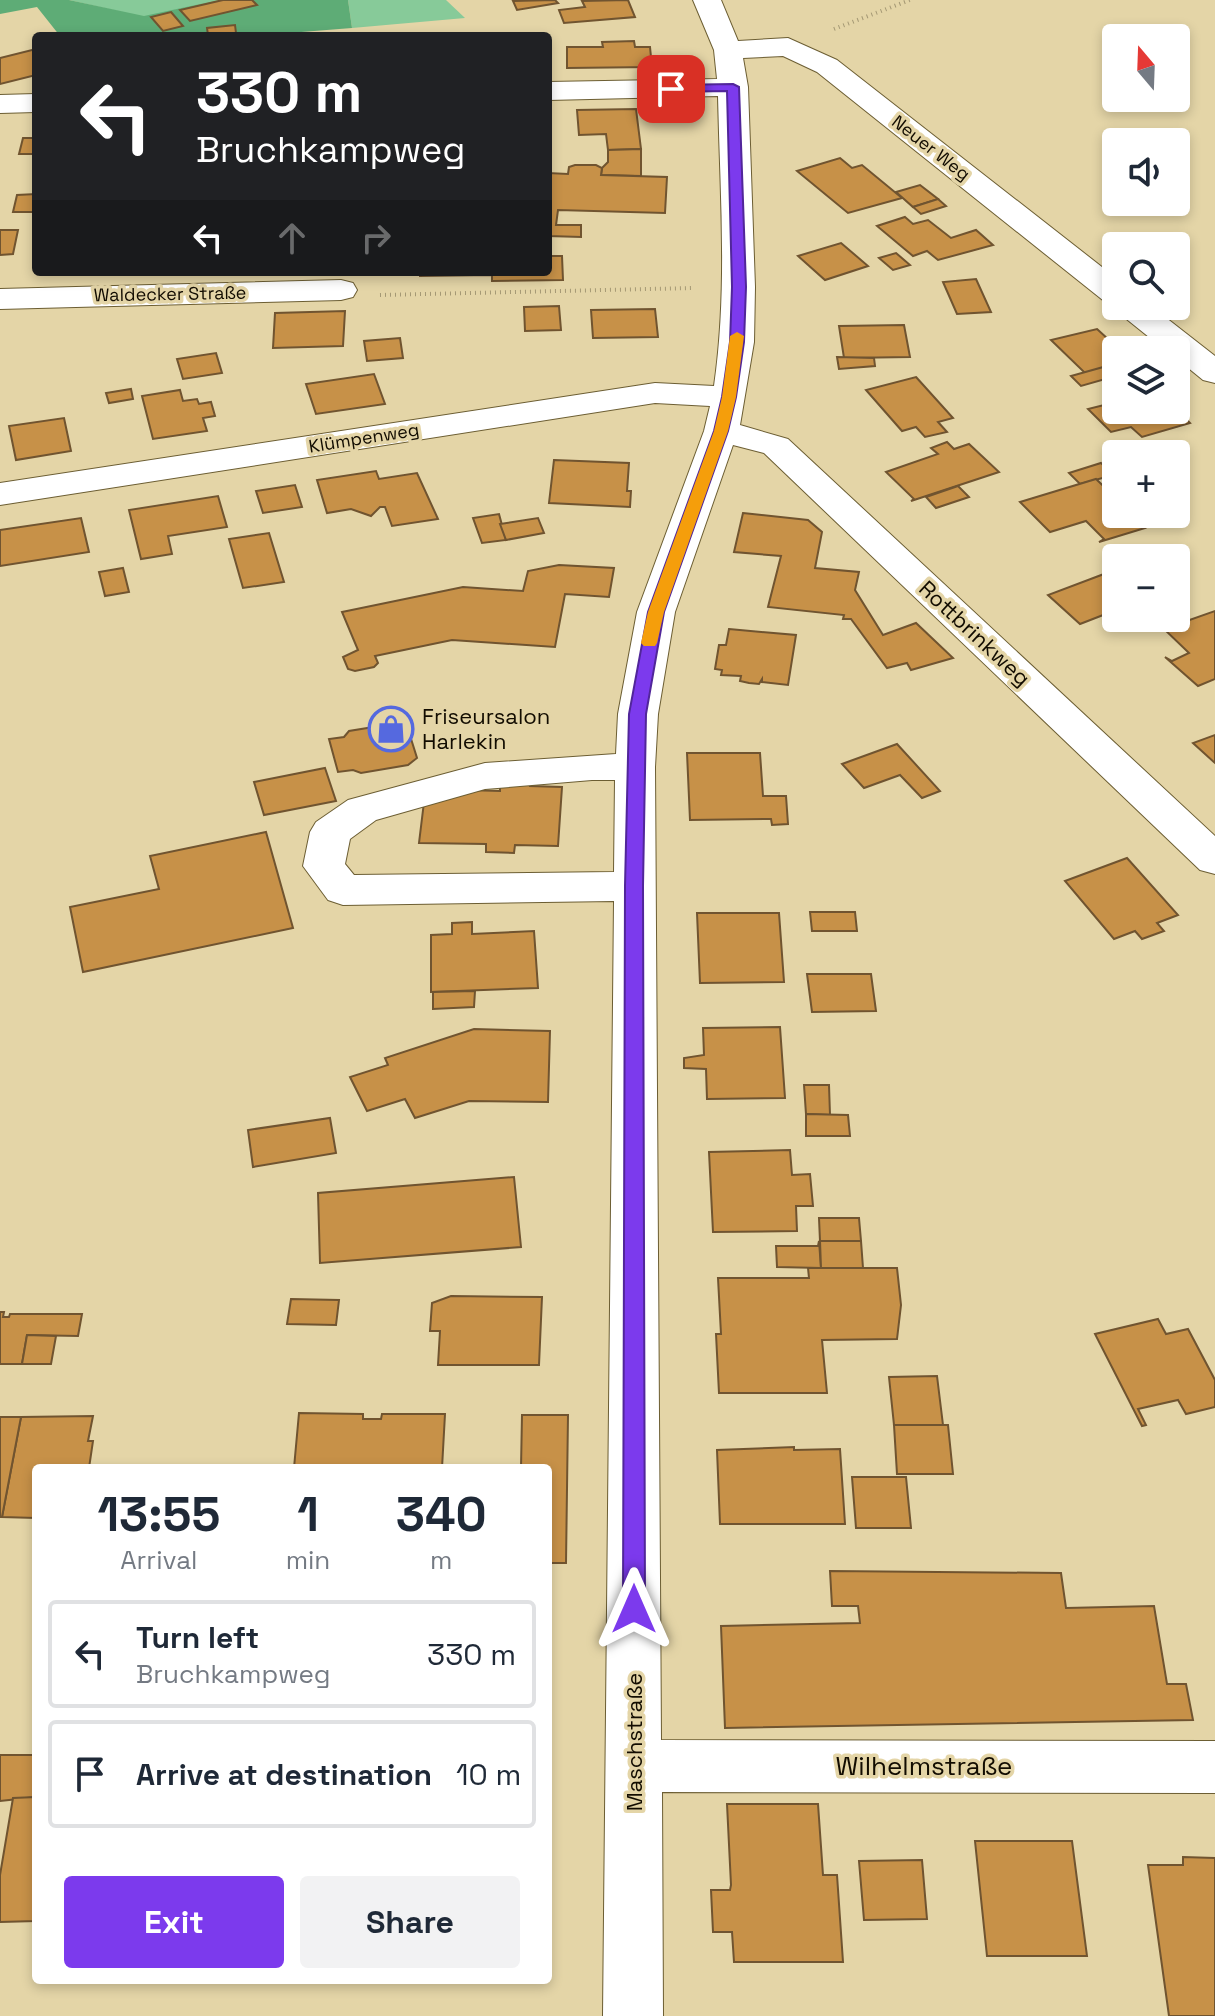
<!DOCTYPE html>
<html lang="en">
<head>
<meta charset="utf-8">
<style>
	body { margin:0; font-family:"Space Grotesk",sans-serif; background:#f2f2f3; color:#1f2937; height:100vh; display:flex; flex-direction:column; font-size:30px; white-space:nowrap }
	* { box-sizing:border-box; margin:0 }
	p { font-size:26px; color:#747a83 }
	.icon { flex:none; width:44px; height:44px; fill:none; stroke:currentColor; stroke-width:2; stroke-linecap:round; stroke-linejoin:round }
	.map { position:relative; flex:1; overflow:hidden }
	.side { position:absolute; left:32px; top:1464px; width:520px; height:520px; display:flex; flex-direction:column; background:#fff; border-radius:8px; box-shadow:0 4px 12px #0003 }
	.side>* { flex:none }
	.top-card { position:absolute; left:32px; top:32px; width:520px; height:244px; border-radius:8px; box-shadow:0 4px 12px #0003; background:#202124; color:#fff; overflow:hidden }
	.needle { width:52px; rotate:341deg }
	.tools { position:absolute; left:1102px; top:24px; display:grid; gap:16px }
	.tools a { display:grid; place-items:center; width:88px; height:88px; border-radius:8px; background:#fff; box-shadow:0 4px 12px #0003; font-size:40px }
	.pin { position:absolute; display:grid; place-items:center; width:68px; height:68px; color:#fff; margin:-34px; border-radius:16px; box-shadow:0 4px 12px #0006 }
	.me { position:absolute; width:88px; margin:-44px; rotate:0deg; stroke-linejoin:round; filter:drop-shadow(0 0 6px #0008) }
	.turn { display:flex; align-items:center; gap:28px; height:168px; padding:0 32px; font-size:36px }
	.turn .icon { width:104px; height:104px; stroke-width:2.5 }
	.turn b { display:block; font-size:56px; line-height:68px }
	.lanes { display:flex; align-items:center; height:76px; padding:0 32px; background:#0003; justify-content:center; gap:40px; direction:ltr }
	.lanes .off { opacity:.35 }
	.eta { display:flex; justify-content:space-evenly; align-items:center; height:136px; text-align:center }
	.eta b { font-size:48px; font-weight:700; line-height:56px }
	.primary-button { display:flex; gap:16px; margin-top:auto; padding:16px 32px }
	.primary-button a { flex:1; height:92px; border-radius:8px; background:#7c3aed; color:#fff; font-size:32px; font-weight:700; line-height:92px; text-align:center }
	.primary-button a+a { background:#f2f2f3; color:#1f2937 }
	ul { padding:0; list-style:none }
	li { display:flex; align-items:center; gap:24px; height:108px; margin:0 16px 12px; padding:0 16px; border:4px solid #e0e1e3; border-radius:8px }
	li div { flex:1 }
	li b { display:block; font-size:30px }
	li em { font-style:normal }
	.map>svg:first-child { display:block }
</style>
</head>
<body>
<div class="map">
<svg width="1215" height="2016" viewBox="0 0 1215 2016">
	<rect width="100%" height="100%" fill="#e4d5a7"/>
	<g fill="#87ca99">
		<polygon points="69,0 219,0 144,17"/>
		<polygon points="348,0 446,0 465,18 352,28"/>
	</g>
	<polygon fill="#5eac76" points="0,0 69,0 144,16 219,0 348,0 352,28 251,36 60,36 37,7 0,14"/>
	<g fill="#c79148" stroke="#705430" stroke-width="2">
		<polygon points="223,0 252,0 257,5 190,21 180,10"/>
		<polygon points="555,0 558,3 517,10 513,1"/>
		<polygon points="628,0 635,17 564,23 559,10 585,7 582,1"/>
		<polygon points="171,12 183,26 163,31 151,17"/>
		<polygon points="235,25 236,33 208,35 207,28"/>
		<polygon points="634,41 635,47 650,47 652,67 567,68 567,47 603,47 602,42"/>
		<polygon points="36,49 36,75 0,84 0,58"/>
		<polygon points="636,109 641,149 608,150 606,134 579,135 577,110"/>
		<polygon points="23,138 36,138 36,154 19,154"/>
		<polygon points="641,149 641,176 601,175 602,168 608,162 608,150"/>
		<polygon points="840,158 852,168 862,165 902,198 848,213 797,171"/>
		<polygon points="575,165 596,165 602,168 601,175 667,177 665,213 558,210 556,225 581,225 581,237 548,236 548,173 568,174 569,167"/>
		<polygon points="920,185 938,199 913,207 896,192"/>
		<polygon points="36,194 36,212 13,212 17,195"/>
		<polygon points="938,199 946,206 921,214 913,207"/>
		<polygon points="905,217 913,224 928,220 951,238 976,230 993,245 938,260 927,251 913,256 877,226"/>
		<polygon points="0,230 18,230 13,254 0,255"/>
		<polygon points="841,243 868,266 825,280 798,256"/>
		<polygon points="896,253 910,265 893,270 879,258"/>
		<polygon points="548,256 562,256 563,280 492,281 492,275 420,276 420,272 548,272"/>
		<polygon points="976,279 991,312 957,314 943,282"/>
		<polygon points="559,306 561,330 525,331 524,307"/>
		<polygon points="655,309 658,337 593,338 591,310"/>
		<polygon points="345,311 343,346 273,348 275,313"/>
		<polygon points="904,325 910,357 844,358 839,326"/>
		<polygon points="1097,329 1120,350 1116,350 1116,364 1085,373 1051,340"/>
		<polygon points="400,338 403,358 367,361 364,341"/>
		<polygon points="216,353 222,373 183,379 177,359"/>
		<polygon points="837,357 874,358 875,366 839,369"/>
		<polygon points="1107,366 1116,376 1081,386 1071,376"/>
		<polygon points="374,374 385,404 316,414 306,384"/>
		<polygon points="916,377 953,418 938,422 947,432 925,437 916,427 902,431 866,390"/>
		<polygon points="131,389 133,399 109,403 106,393"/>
		<polygon points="180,390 183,401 197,399 199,404 211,402 215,416 203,418 207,431 153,439 142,396"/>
		<polygon points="1116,402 1116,410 1176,409 1190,423 1142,437 1131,427 1111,432 1088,409"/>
		<polygon points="64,418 71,451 16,460 9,426"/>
		<polygon points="947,442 954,449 969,444 999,472 911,501 914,499 886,472 938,454 931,448"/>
		<polygon points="554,460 629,463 627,491 631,491 630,507 549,503"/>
		<polygon points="1101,463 1114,475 1080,484 1069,473"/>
		<polygon points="376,471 379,479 417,473 438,519 392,526 385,507 380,507 371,516 351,509 327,513 317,480"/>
		<polygon points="1096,479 1116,498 1116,514 1131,514 1145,528 1099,542 1104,539 1086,521 1050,532 1020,502"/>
		<polygon points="295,485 302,507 263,513 256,491"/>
		<polygon points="958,486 969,497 936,508 926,497"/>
		<polygon points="218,496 227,527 168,536 172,554 141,559 129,510"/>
		<polygon points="743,513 808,520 822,532 815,568 859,572 855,590 883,635 916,623 953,658 911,670 907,663 887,668 851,619 843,619 844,615 768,607 781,556 734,552"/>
		<polygon points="499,514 506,540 482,543 473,518"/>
		<polygon points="81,518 89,552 0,566 0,530"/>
		<polygon points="538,518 544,533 506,540 500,524"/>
		<polygon points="269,533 284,582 243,588 229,539"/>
		<polygon points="559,565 614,568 609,597 565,594 555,647 452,640 375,656 378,663 374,667 355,671 348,669 343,657 358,650 342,612 463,587 523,591 528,571"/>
		<polygon points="123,568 129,592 105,596 99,572"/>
		<polygon points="1104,574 1110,579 1116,576 1116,610 1080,624 1048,595"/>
		<polygon points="1215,611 1215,679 1198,686 1165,657 1172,661 1189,653 1164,629"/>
		<polygon points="729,629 796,635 788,685 762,682 762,679 759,684 749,683 740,681 741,676 721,675 722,670 715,669 719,645 726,645"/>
		<polygon points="398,723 407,726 417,758 408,765 361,773 353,770 338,772 329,739 344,737 349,731"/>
		<polygon points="1215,735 1215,763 1193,743"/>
		<polygon points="897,744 940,791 922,798 900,775 864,788 842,764"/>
		<polygon points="687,753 760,753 763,796 786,796 788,824 772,825 771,819 690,820"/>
		<polygon points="325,768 336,801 264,815 254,782"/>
		<polygon points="531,778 530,786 562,787 558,846 515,845 514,853 486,852 486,844 419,843 424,802 466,790 500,791 500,785"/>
		<polygon points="266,832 293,928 83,972 70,907 159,889 150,856"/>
		<polygon points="1127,858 1178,915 1157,923 1164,931 1142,939 1135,931 1114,939 1065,881"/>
		<polygon points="810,912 855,912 857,931 812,931"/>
		<polygon points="697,913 779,913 784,982 700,983"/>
		<polygon points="472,922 472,934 534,931 538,988 431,992 431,935 452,934 452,923"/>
		<polygon points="807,974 871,974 876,1011 812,1012"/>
		<polygon points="475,991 474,1007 433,1009 433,992"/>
		<polygon points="780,1027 785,1098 707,1099 706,1069 684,1068 684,1058 704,1055 703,1028"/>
		<polygon points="474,1029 550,1031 548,1102 469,1101 415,1118 405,1099 367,1111 350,1077 388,1065 385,1058"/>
		<polygon points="804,1085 829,1085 830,1115 806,1114"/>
		<polygon points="806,1114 848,1115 850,1136 806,1136"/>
		<polygon points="330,1118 336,1153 253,1167 248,1130"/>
		<polygon points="790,1150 792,1175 810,1174 813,1206 796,1206 797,1231 713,1232 709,1152"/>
		<polygon points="514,1177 521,1247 320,1263 318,1193"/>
		<polygon points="819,1218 859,1218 861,1241 820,1241"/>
		<polygon points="819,1241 821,1268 777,1267 776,1246 818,1246"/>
		<polygon points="820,1241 861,1241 863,1268 821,1268"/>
		<polygon points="808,1268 897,1268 901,1305 897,1339 822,1340 827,1393 719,1393 716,1334 721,1334 718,1278 809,1278"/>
		<polygon points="451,1296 542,1297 539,1365 438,1365 440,1331 430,1331 432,1303"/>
		<polygon points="291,1299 339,1300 336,1325 287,1324"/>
		<polygon points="0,1312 4,1312 3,1317 9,1317 10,1314 82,1314 78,1336 27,1335 22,1364 0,1364"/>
		<polygon points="1158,1319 1166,1334 1188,1329 1215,1380 1215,1407 1186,1414 1178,1400 1138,1409 1146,1425 1142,1426 1095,1334"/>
		<polygon points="27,1335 56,1336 51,1364 22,1364"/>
		<polygon points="937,1376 943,1425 894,1425 889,1377"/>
		<polygon points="299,1413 363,1414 363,1419 381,1419 382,1414 445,1414 442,1468 294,1468"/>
		<polygon points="522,1415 568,1415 566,1563 548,1563 548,1468 521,1468"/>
		<polygon points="93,1416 88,1441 93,1441 89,1468 36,1468 36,1518 2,1517 21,1417"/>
		<polygon points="0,1417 21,1417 2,1517 0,1517"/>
		<polygon points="894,1425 948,1425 953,1474 897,1474"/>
		<polygon points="794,1447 794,1450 840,1449 845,1524 720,1524 717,1450"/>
		<polygon points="852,1477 906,1477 911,1528 856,1528"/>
		<polygon points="830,1571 1061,1573 1066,1608 1154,1606 1167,1684 1186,1684 1193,1720 725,1728 721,1626 860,1623 858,1606 832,1606"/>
		<polygon points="0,1755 36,1755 36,1797 0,1801"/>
		<polygon points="36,1797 36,1921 0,1922 0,1875 13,1798"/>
		<polygon points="727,1804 818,1804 823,1875 837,1875 843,1962 734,1962 732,1932 713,1932 711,1890 730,1890 731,1885"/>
		<polygon points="975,1841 1072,1841 1087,1956 987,1956"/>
		<polygon points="1183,1857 1215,1858 1215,2016 1169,2016 1148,1865 1183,1865"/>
		<polygon points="922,1860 927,1919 864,1920 859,1861"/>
	</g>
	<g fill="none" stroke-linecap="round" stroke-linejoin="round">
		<g stroke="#6c5e33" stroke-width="2">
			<g id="minor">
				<path d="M693,0H721L738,41L788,38L837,60L1116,278V304L1104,301L817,72L783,56L743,58L748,87L755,287L754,342L740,425L788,439L1215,836V874L1200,870L764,453L733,445L675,612L658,714L655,767L661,1740L1215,1741V1793L662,1792L663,2016H603L614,901L343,905L328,900L303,866L310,832L316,822L348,800L485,763L616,754L618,714L637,612L704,431L710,406L655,403L0,505V483L655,383L714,386C728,290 720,193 718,96L548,100V82L717,79L714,50ZM592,780H615L614,872L354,875L345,864L350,839L376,820L485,789Z"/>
				<polygon points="36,94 36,112 0,113 0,95"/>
				<polygon points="341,280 353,283 357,290 353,297 341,300 0,309 0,289"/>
				<polygon points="1116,304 1151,306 1215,356 1215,383 1203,380 1176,358 1176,350 1165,350 1119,313"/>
			</g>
		</g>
		<g stroke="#a49874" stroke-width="4" stroke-dasharray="1 4" stroke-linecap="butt">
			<polyline points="834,29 910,0"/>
			<polyline points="380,295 694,288"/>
		</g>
		<use href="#minor" fill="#fff" fill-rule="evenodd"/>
	</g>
	<polygon fill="#7c3aed" stroke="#51269a" stroke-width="2" points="733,84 739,87 746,287 744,342 736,397 728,431 664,612 646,714 643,886 645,1609 642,1616 634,1619 626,1616 623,1609 625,886 629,714 648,612 714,431 722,397 730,342 732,287 727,91 671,92 665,89 671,85"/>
	<polygon fill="#f59e0b" points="737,332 744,336 736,397 728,431 664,612 657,643 655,646 644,646 641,643 648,612 714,431 722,397 730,336"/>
	<defs>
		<g id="shop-ring" transform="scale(2.3)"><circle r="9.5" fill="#e4d5a7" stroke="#5569df" stroke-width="1.5"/><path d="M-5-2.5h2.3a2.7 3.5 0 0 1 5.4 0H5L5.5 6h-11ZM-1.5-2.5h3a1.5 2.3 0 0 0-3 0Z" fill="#5569df"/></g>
	</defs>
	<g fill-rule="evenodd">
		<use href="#shop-ring" x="391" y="729"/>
	</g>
	<g text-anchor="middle" stroke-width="7" stroke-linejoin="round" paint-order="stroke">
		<g font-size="18" fill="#120c00" stroke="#e4d5a7">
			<text transform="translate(931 148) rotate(38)" y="6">Neuer Weg</text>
			<text transform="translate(170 294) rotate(-1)" y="6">Waldecker Straße</text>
			<text transform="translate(364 438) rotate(-9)" y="6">Klümpenweg</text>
		</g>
		<g font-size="22" fill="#120c00" stroke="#e4d5a7">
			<text transform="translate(975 633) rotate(43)" y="8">Rottbrinkweg</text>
			<text transform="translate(634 1742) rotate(-90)" y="8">Maschstraße</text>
		</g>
		<g font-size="22" fill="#120c00" stroke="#e4d5a7" text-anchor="start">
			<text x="422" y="724">Friseursalon<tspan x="422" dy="25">Harlekin</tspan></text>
		</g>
		<g font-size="26" fill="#120c00" stroke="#e4d5a7">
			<text x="924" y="1775">Wilhelmstraße</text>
		</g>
	</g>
</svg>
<div class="tools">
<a><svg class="needle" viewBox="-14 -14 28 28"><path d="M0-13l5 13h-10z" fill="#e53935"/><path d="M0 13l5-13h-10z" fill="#747a83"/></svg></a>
<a><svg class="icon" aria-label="sound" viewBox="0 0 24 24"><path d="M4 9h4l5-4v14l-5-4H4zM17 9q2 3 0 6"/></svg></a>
<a><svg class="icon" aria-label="search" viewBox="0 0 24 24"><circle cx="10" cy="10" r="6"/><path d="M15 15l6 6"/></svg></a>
<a><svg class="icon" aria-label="layers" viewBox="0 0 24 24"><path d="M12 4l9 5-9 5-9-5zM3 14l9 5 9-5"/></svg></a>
<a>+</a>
<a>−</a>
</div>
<div class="pin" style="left:671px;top:89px;background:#d93025"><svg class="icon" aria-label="arrive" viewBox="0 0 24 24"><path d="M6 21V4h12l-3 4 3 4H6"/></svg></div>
<svg class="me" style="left:634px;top:1609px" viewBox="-20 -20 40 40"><path d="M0-17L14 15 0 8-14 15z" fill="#7c3aed" stroke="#fff" stroke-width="4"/></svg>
<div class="top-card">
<div class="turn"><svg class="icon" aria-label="left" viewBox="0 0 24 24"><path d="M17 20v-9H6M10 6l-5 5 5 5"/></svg><div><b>330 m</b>Bruchkampweg</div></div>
<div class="lanes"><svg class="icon" aria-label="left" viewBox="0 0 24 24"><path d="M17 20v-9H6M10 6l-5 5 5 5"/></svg><svg class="icon off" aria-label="ahead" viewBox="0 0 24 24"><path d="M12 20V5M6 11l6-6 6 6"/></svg><svg class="icon off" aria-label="right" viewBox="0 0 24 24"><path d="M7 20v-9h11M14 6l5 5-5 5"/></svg></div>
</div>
<section class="side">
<div class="eta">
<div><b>13:55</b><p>Arrival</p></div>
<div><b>1</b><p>min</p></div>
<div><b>340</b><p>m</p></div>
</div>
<ul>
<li><svg class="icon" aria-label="left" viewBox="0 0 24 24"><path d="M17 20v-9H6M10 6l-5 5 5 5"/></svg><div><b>Turn left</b><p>Bruchkampweg</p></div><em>330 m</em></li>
<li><svg class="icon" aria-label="arrive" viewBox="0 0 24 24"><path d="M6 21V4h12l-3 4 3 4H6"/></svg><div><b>Arrive at destination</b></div><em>10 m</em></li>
</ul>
<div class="primary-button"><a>Exit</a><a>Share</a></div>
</section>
</div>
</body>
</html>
